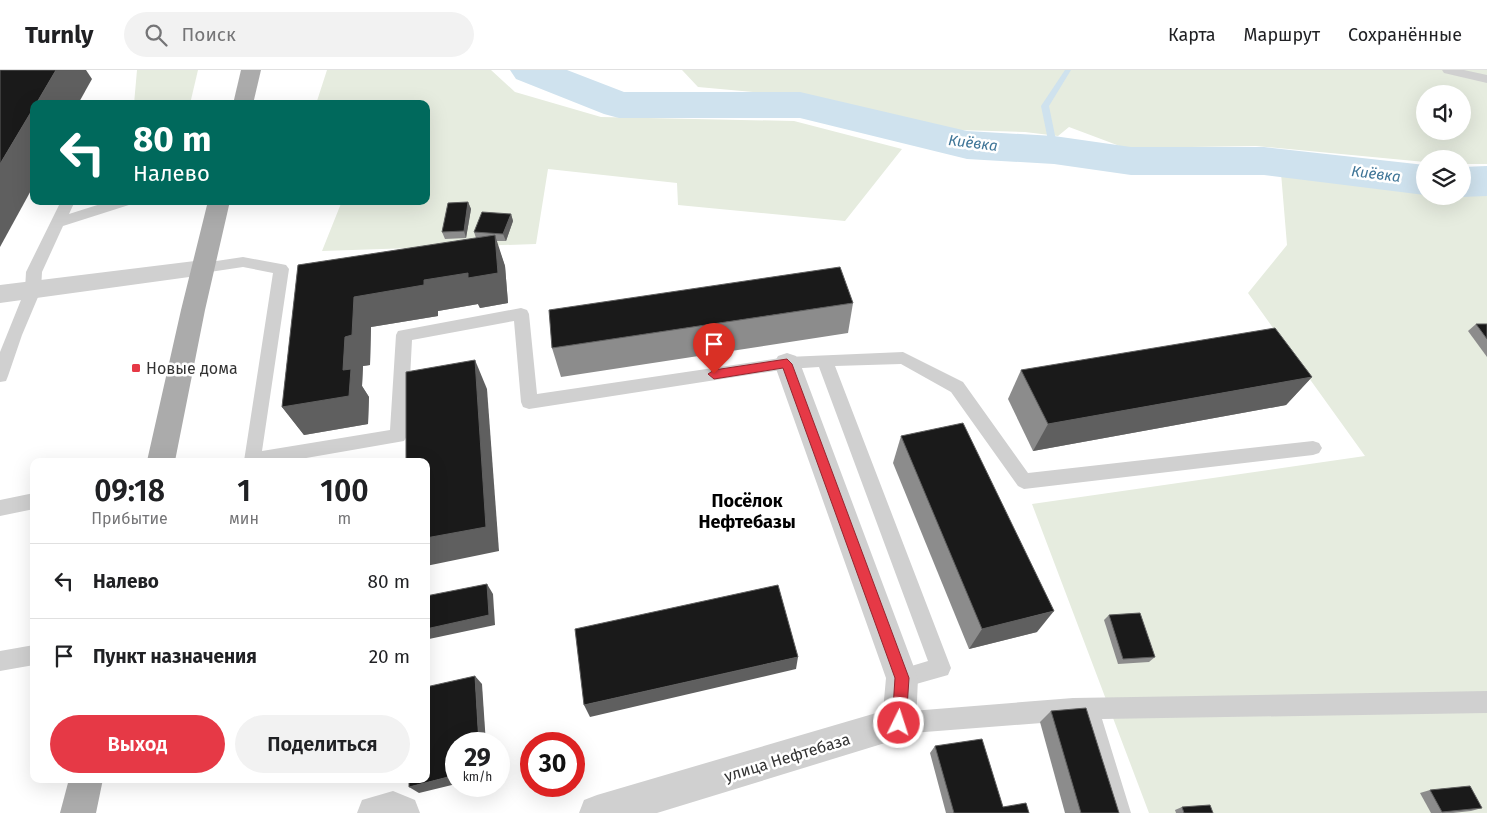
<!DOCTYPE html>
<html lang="ru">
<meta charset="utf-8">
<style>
:root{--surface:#fff;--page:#f2f2f2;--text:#202124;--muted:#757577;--line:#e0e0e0;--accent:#e63946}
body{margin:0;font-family:"Fira Sans",sans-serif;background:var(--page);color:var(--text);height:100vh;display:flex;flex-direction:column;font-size:19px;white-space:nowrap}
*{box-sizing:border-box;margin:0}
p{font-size:16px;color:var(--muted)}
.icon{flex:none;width:28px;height:28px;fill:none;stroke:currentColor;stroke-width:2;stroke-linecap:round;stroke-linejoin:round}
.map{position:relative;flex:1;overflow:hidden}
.side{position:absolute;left:30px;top:388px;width:400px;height:325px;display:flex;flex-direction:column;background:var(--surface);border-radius:10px;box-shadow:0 5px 20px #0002}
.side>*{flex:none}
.top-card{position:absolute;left:30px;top:30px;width:400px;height:105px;border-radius:10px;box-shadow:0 5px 20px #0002;background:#00695c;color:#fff;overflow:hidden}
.tools{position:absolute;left:1416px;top:15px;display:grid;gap:10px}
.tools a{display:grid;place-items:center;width:55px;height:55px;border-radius:50%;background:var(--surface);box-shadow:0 5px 20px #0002;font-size:25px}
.speed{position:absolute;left:445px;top:662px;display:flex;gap:10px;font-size:25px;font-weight:700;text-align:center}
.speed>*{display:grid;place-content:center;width:65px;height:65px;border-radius:50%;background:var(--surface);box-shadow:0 5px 20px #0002;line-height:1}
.speed small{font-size:12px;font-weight:400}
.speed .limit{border:8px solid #d22;background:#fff;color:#111}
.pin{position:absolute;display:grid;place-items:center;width:42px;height:42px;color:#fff;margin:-51px -21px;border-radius:50% 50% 50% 0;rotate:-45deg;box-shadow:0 0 5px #0007}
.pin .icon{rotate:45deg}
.me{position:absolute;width:55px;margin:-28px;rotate:4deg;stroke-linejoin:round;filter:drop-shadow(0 0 4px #0008)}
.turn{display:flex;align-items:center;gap:18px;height:105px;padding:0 20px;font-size:22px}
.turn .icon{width:65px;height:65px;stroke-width:2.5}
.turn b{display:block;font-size:35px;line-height:42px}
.eta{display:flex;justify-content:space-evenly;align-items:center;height:85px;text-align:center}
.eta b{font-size:30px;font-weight:600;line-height:35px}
.primary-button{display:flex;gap:10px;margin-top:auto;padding:10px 20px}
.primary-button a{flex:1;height:58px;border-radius:30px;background:var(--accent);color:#fff;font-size:20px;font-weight:600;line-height:58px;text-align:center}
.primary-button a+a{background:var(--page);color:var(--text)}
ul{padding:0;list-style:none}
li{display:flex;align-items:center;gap:15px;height:75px;padding:0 20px;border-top:1px solid var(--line)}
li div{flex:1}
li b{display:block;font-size:19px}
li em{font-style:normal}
header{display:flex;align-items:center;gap:30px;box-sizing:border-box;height:70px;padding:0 25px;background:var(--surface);border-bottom:1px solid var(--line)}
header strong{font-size:24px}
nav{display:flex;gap:28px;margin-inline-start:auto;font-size:18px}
.search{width:350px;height:45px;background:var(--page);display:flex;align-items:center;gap:12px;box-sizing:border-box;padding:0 18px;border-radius:28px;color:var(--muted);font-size:19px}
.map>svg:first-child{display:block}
</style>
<header>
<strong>Turnly</strong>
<div class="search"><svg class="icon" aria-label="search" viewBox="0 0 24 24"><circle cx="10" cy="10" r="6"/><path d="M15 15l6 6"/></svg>Поиск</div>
<nav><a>Карта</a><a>Маршрут</a><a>Сохранённые</a></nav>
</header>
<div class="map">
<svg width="1487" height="743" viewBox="0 0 1487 743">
<rect width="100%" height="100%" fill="#fff"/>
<!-- green -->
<g fill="#e6ecdf" fill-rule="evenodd">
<path d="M137 0H198L190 34H134Z"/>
<path d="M327 0H491L515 22 601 47 794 51 902 79 845 151 678 135 677 113 548 99 536 174 322 181 342 131H426V34H316Z"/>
<path d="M682 0H1487V94H1463L1462 89H1425V92L1256 76 1125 78 1069 57 1058 66 1025 62 958 60 818 28 698 17ZM1425 24H1462V61H1425Z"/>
<path d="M1281 103 1425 113V126H1462L1463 115 1487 116V743H1149L1032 434 1365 386 1248 223 1287 175Z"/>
</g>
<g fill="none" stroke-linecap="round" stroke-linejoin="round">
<!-- stream -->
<path fill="#cfe2ee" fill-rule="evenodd" d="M1065 0H1071L1049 36 1058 80 1054 82 1050 80 1041 36Z"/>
<!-- river -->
<g fill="#cfe2ee" fill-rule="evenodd">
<path d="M510 0H567L624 22H800L967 61 1054 66 1131 77H1264L1425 95V125L1264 105H1131L1054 94 967 89 800 48H619L604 44 516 9Z"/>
<path d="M1487 96V126L1462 127 1459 126H1462V97Z"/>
</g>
<!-- service -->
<g fill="#d0d0d0" fill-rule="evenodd">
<path d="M1442 0H1464L1487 5V13L1444 3Z"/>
<path d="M61 131H75L69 144 110 131H134L132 134 63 156 42 202 41 220 22 265 8 306 6 311 0 312V282L25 220 26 202Z"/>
<path d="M243 187 281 194 286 195 289 199 262 381 390 360 396 265 398 261 521 238 527 240 529 244 537 324 787 287 903 282 963 312 1028 403 1313 371 1319 373 1322 378 1319 383 1313 385 1024 419 1018 416 951 322 901 294 835 296 951 598 948 605 902 618 895 615 892 608 895 601 928 591 819 297 787 299 529 339 523 337 521 332 514 251 412 270 407 366 404 371 289 391H244L273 203 243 197 203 203 198 202 195 198 198 194 203 193Z"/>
<path d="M34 423V439L0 446V430Z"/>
<path d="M34 575V595L0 601V581Z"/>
<path d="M1487 621V643L1102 649 1131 743H1109L1080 650 899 664 891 661 888 653 891 645 899 642 1073 628Z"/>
</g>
<!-- minor -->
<g fill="#d0d0d0" fill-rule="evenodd">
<path d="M203 190 211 192 215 198 211 204 0 233V215Z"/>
<path d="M787 283 796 286 800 293 918 608 916 653 911 665 657 743H579L584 730 597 725 883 641 886 608 774 293 778 286Z"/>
<path d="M393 721 415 730 420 743H357L362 730Z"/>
</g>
<!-- primary -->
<g fill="#ababab" fill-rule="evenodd">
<path d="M241 0H261L253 34H233Z"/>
<path d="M208 131H230L205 240 175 391H147L181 240Z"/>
<path d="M69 709H103L96 743H60Z"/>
</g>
</g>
<!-- wall -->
<g fill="#8c8c8c">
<path d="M468 132 471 139 466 168 445 169 442 162Z"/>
<path d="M511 144 513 151 506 171H496L505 196 508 233 480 238 478 234 438 241V246L371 257 370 295 363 296 362 316 369 327 368 354 304 365 282 337 298 195 476 168 474 162Z"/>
<path d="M853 233 848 263 561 307 552 278Z"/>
<path d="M1476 254H1487V287L1468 261Z"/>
<path d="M1021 300 1312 307 1286 335 1033 381 1008 329Z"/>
<path d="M901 366 1037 562 969 579 893 393Z"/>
<path d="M1109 545 1155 587 1149 592 1118 594 1104 550Z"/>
<path d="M1051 641 1119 743H1065L1040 652Z"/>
<path d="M935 676 1003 737 1029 743H946L930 683Z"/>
<path d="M1430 720 1482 738 1471 741 1453 743H1431L1420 723Z"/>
<path d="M1182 737 1213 743H1176L1175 740Z"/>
</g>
<!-- shaded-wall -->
<g fill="#5f5f5f">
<path d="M56 0H86L92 9 78 34H36Z"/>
<path d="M34 37V115L0 177V94Z"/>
<path d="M468 132 471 139 466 168 464 161Z"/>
<path d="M511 144 513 151 506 171 503 164Z"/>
<path d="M495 165 505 196 508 233 480 238 478 234 438 241V246L371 257 370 295 363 296 362 316 369 327 368 354 304 365 282 337 343 300 345 267 354 227 424 210Z"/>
<path d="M475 290 487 319 499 481 426 496V468Z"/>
<path d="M1312 307 1286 335 1033 381 1048 354Z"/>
<path d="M487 514 493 524 495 555 429 569 426 567V559Z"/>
<path d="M1054 541 1037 562 969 579 982 559Z"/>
<path d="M798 587 796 599 590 647 584 635Z"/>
<path d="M475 606 482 614 486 674H479Z"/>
<path d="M456 705V714L419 723 409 717Z"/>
</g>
<!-- building -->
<g fill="#1a1a1a" stroke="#5f5f5f">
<path d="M0 0H56L36 34H34V37L0 94Z"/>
<path d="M468 132 464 161 442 162 448 133Z"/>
<path d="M482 142 511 144 503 164 474 162Z"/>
<path d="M495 165 498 203 468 208V203L424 210V215L354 227 352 265 345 267 343 300 351 299 349 326 282 337 298 195Z"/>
<path d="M840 197 853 233 552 278 549 240Z"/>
<path d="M1476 254H1487V269Z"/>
<path d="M1275 258 1312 307 1048 354 1021 300Z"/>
<path d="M475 290 486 457 426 468V391H406V302Z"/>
<path d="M963 353 1054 541 982 559 901 366Z"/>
<path d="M487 514 489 545 426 559V526Z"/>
<path d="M778 515 798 587 584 635 575 559Z"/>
<path d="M1140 543 1155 587 1123 589 1109 545Z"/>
<path d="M475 606 479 674H456V705L409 717V709H426V617Z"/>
<path d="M1086 638 1119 743H1081L1051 641Z"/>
<path d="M982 669 1003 737 1026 733 1029 743H954L935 676Z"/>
<path d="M1470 716 1482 738 1442 742 1430 720Z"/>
<path d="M1210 735 1213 743H1184L1182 737Z"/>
</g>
<!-- route -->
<path fill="#e63946" stroke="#96252e" d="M787 289 792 294 909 608 906 653 904 658 899 660 894 658 892 653 895 608 783 298 714 309 708 304 714 300Z"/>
<!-- markers -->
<rect fill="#e63946" stroke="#fff" stroke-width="2" x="131" y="293" width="10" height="10" rx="2.5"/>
<g text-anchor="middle" stroke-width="5" stroke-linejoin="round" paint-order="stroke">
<!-- far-water labels -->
<g font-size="15" font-style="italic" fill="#3f7597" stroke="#fff">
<text transform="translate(973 73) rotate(7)" y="5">Киёвка</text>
<text transform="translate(1376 104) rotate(7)" y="5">Киёвка</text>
</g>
<!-- poi labels -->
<g font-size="16" fill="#333" stroke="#fff" text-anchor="start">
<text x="146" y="304">Новые дома</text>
</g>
<!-- street labels -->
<g font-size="16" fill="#333" stroke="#fff">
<text transform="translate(787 687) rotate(-17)" y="6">улица Нефтебаза</text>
</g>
<!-- neighbourhood labels -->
<g font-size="18" font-weight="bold" fill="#000" stroke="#fff">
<text x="747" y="437">Посёлок<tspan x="747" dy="21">Нефтебазы</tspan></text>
</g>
</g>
</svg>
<div class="tools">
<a><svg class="icon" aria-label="sound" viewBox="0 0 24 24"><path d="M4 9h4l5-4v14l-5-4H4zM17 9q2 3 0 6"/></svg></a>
<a><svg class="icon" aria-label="layers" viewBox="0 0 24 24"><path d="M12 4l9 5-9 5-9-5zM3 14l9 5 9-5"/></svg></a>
</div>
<div class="speed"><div>29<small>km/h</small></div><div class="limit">30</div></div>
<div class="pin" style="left:714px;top:304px;background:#d93025"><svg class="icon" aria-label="arrive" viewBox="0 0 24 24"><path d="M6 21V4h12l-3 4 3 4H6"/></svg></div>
<svg class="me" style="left:899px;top:653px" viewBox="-20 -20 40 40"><circle r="17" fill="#e63946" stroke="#fff" stroke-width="3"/><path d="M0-11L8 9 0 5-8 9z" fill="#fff"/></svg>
<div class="top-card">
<div class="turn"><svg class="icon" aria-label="left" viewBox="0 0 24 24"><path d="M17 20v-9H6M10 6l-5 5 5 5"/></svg><div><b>80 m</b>Налево</div></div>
</div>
<section class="side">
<div class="eta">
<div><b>09:18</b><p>Прибытие</p></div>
<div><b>1</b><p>мин</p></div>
<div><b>100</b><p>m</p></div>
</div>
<ul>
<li><svg class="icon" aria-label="left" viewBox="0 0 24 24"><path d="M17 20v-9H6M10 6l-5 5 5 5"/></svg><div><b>Налево</b></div><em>80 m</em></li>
<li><svg class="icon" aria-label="arrive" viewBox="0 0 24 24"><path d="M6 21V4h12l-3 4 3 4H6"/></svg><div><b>Пункт назначения</b></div><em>20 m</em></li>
</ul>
<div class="primary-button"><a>Выход</a><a>Поделиться</a></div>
</section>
</div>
